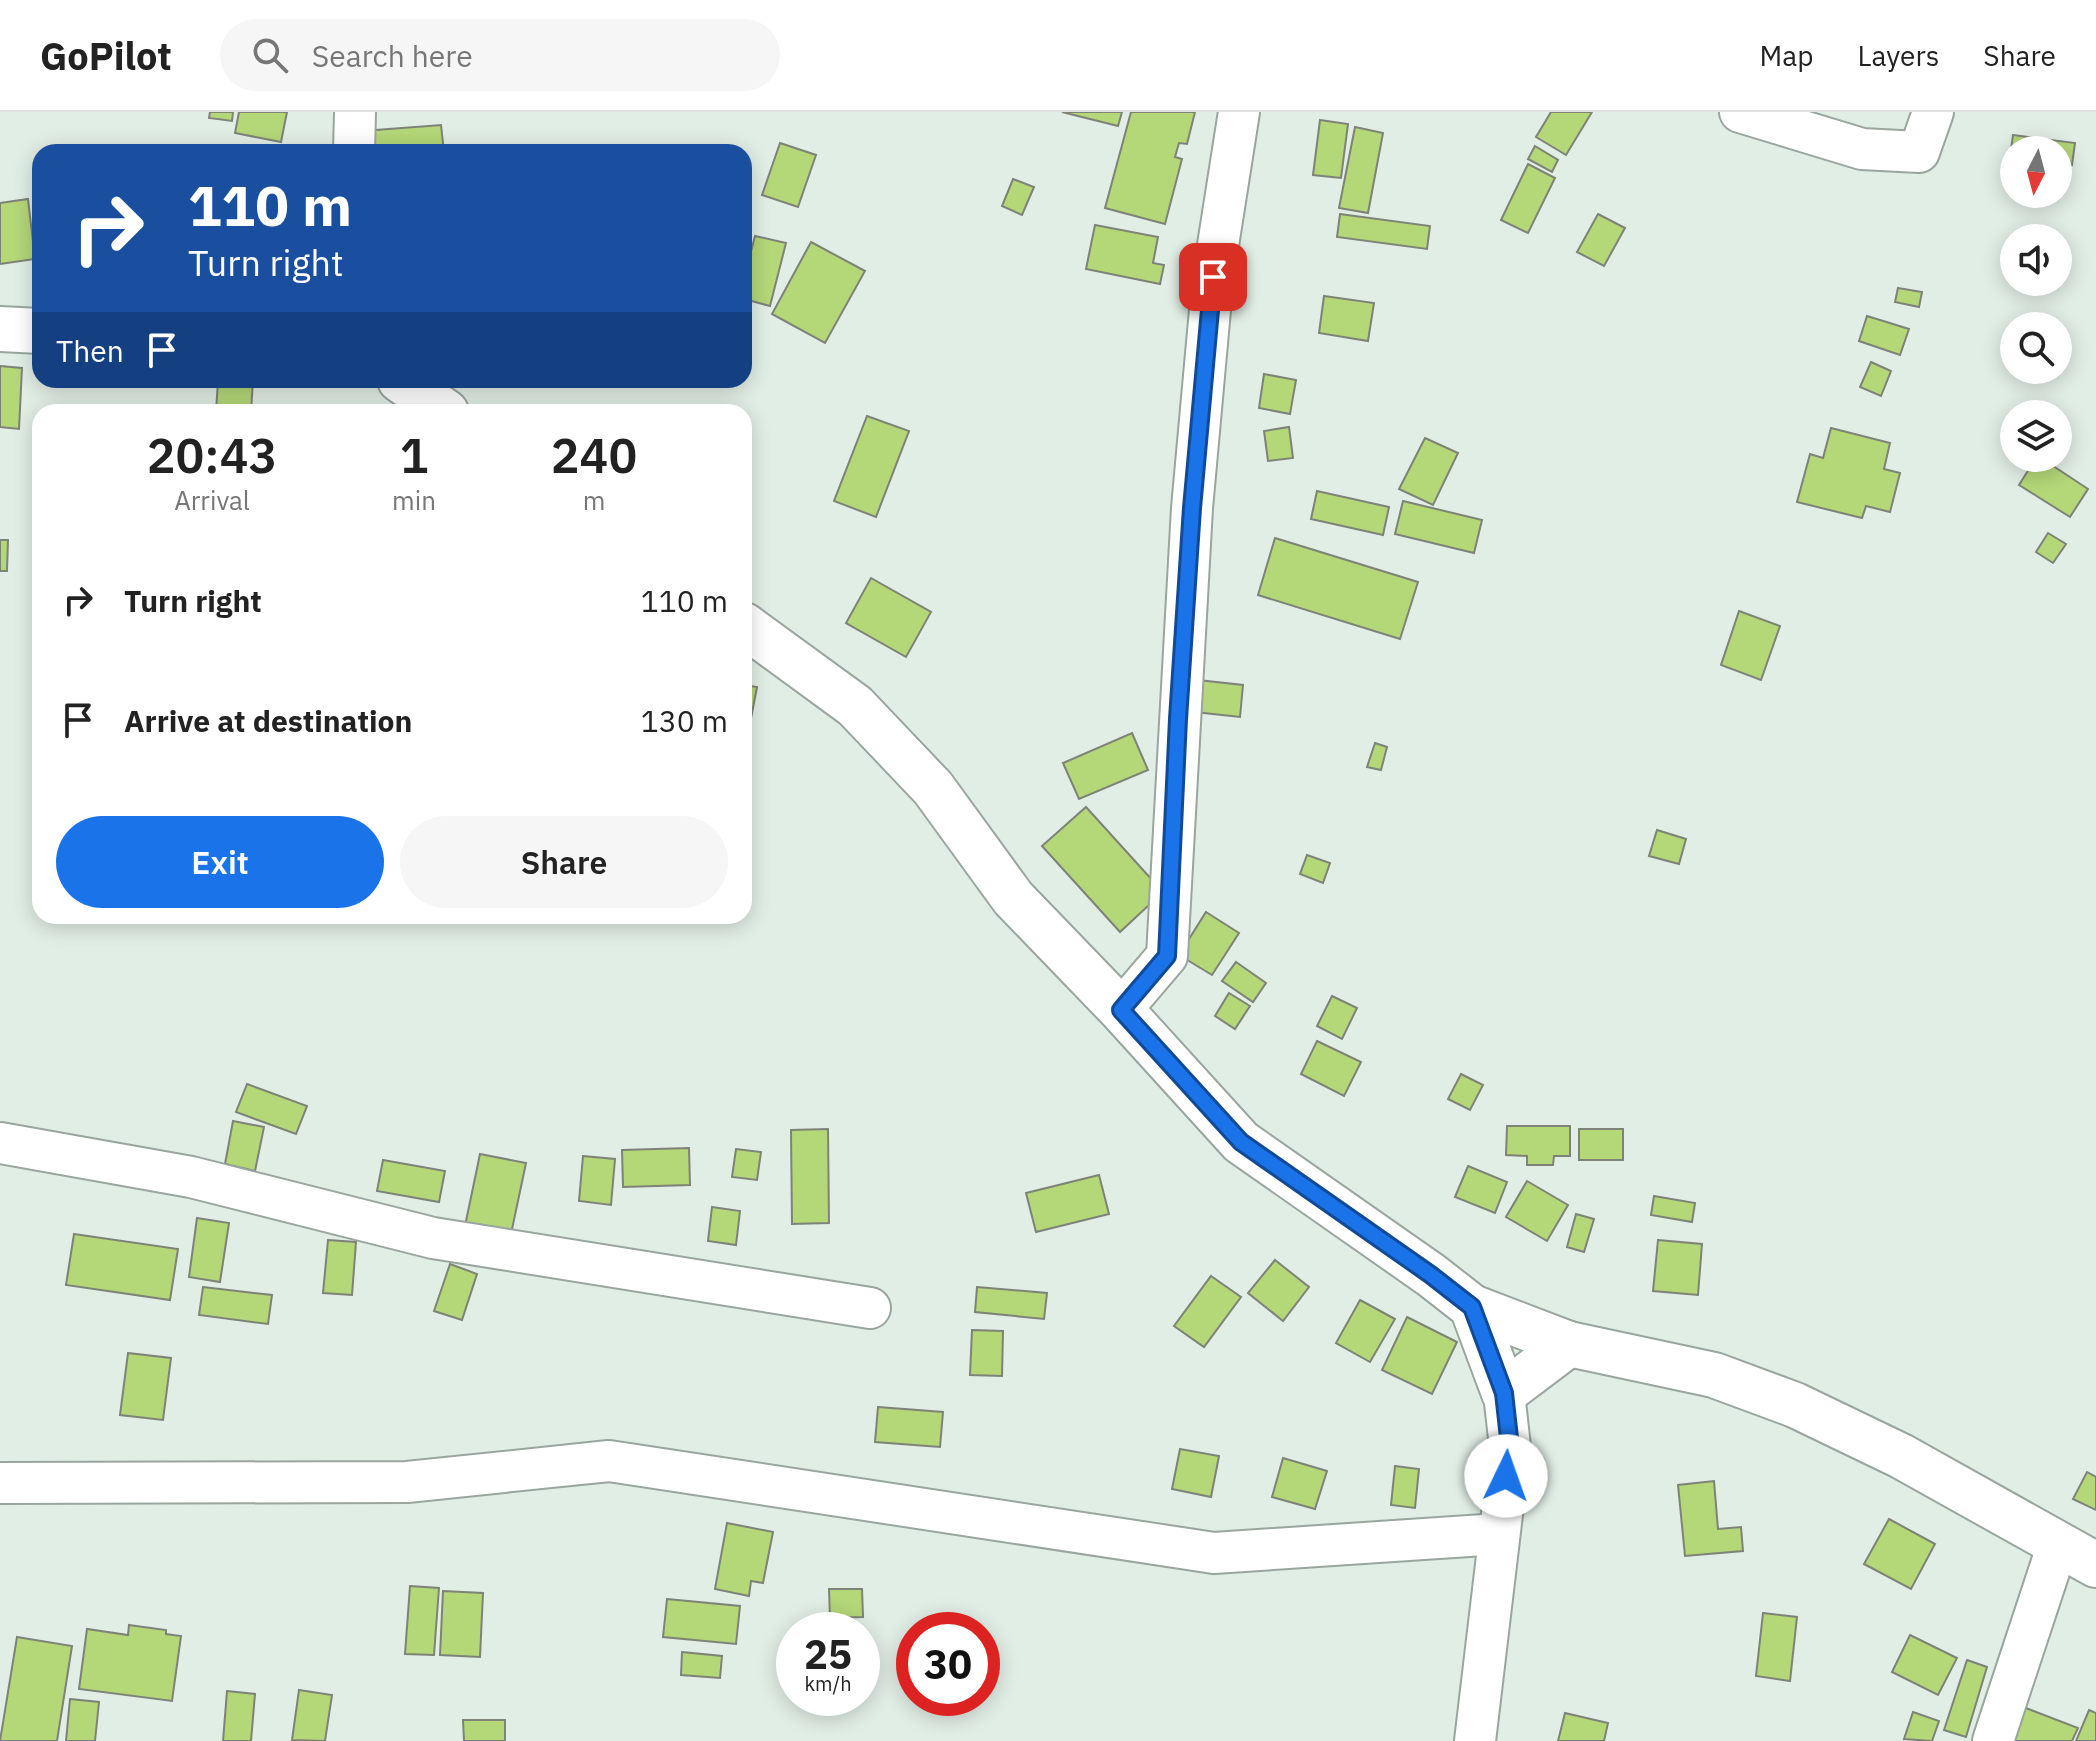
<!DOCTYPE html>
<style>
:root{--surface:#fff;--page:#f6f6f6;--text:#222;--muted:#767676;--line:#e0e0e0;--accent:#1a73e8}
body{margin:0;font-family:"IBM Plex Sans",sans-serif;background:var(--page);color:var(--text);height:100vh;display:flex;flex-direction:column;font-size:30px;white-space:nowrap}
*{box-sizing:border-box;margin:0}
p{font-size:26px;color:var(--muted)}
.icon{flex:none;width:44px;height:44px;fill:none;stroke:currentColor;stroke-width:2;stroke-linecap:round;stroke-linejoin:round}
.map{position:relative;flex:1;overflow:hidden}
.side{position:absolute;left:32px;top:292px;width:720px;height:520px;display:flex;flex-direction:column;background:var(--surface);border-radius:24px;box-shadow:0 4px 20px #0003}
.side>*{flex:none}
.guide{position:absolute;left:32px;top:32px;width:720px;height:244px;border-radius:24px;box-shadow:0 4px 20px #0003;background:#1a4fa0;color:#fff;overflow:hidden}
.needle{width:52px;rotate:186deg}
.tools{position:absolute;left:2000px;top:24px;display:grid;gap:16px}
.tools a{display:grid;place-items:center;width:72px;height:72px;border-radius:50%;background:var(--surface);box-shadow:0 4px 20px #0003;font-size:40px}
.speed{position:absolute;left:776px;top:1500px;display:flex;gap:16px;font-size:40px;font-weight:700;text-align:center}
.speed>*{display:grid;place-content:center;width:104px;height:104px;border-radius:50%;background:var(--surface);box-shadow:0 4px 20px #0003;line-height:1}
.speed small{font-size:20px;font-weight:400}
.speed .limit{border:12px solid #d22;background:#fff;color:#111}
.pin{position:absolute;display:grid;place-items:center;width:68px;height:68px;color:#fff;margin:-34px;border-radius:16px;box-shadow:0 4px 12px #0006}
.me{position:absolute;width:88px;margin:-44px;rotate:3deg;stroke-linejoin:round;filter:drop-shadow(0 0 6px #0008)}
.turn{display:flex;align-items:center;gap:28px;height:168px;padding:0 24px;font-size:36px}
.turn .icon{width:104px;height:104px;stroke-width:2.5}
.turn b{display:block;font-size:56px;line-height:68px}
.then{display:flex;align-items:center;height:76px;padding:0 24px;background:#0003;gap:16px;font-size:30px}
.eta{display:flex;justify-content:space-evenly;align-items:center;height:136px;text-align:center}
.eta b{font-size:48px;font-weight:600;line-height:56px}
.button{display:flex;gap:16px;margin-top:auto;padding:16px 24px}
.button a{flex:1;height:92px;border-radius:48px;background:var(--accent);color:#fff;font-size:32px;font-weight:600;line-height:92px;text-align:center}
.button a+a{background:var(--page);color:var(--text)}
ul{padding:0;list-style:none}
li{display:flex;align-items:center;gap:24px;height:120px;padding:0 24px}
li div{flex:1}
li b{display:block;font-size:30px}
li em{font-style:normal}
header{display:flex;align-items:center;gap:48px;box-sizing:border-box;height:112px;padding:0 40px;background:var(--surface);border-bottom:2px solid var(--line)}
header strong{font-size:38px}
nav{display:flex;gap:44px;margin-inline-start:auto;font-size:28px}
.search{width:560px;height:72px;background:var(--page);display:flex;align-items:center;gap:20px;box-sizing:border-box;padding:0 28px;border-radius:44px;color:var(--muted);font-size:30px}
.map>svg:first-child{display:block}
</style>
<header>
<strong>GoPilot</strong>
<div class="search"><svg class="icon" aria-label="search" viewBox="0 0 24 24"><circle cx="10" cy="10" r="6"/><path d="M15 15l6 6"/></svg>Search here</div>
<nav><a>Map</a><a>Layers</a><a>Share</a></nav>
</header>
<div class="map">
<svg width="2096" height="1629" viewBox="0 0 2096 1629">
<rect width="100%" height="100%" fill="#e1eee5"/>
<!-- building -->
<g fill="#b4d778" stroke="#7e8377" stroke-width="2">
<path d="M210 0H233L232 9 209 6Z"/>
<path d="M239 0H287L281 30 235 21Z"/>
<path d="M1062 0H1122L1118 14Z"/>
<path d="M1131 0H1195L1187 32 1179 31 1175 45 1182 47 1165 112 1105 96Z"/>
<path d="M1551 0H1592L1566 43 1536 25Z"/>
<path d="M1320 8 1348 12 1341 66 1313 63Z"/>
<path d="M441 13 444 40H365L363 19Z"/>
<path d="M1355 15 1383 21 1368 101 1339 96Z"/>
<path d="M2013 23 2075 31 2072 53 2058 51V38H2014V45L2010 44Z"/>
<path d="M780 31 816 43 798 95 762 83Z"/>
<rect x="163" y="34" width="36" height="6"/>
<path d="M1535 34 1558 48 1552 60 1528 47Z"/>
<path d="M1528 52 1555 66 1528 121 1501 108Z"/>
<path d="M1013 67 1034 75 1022 103 1002 94Z"/>
<path d="M28 87 35 147 0 152V91Z"/>
<path d="M1340 102 1430 114 1427 137 1337 125Z"/>
<path d="M1598 102 1625 116 1604 154 1577 140Z"/>
<path d="M1095 113 1158 125 1153 151 1164 153 1160 172 1086 157Z"/>
<path d="M755 124 786 131 770 194 744 187V167Z"/>
<path d="M811 130 865 159 825 231 772 202Z"/>
<path d="M1898 176 1922 180 1919 195 1895 190Z"/>
<path d="M1324 184 1374 191 1368 229 1319 221Z"/>
<path d="M1867 204 1909 217 1900 243 1859 229Z"/>
<path d="M1871 250 1891 259 1881 284 1860 275Z"/>
<path d="M0 254 22 256 19 317 0 315Z"/>
<path d="M1264 262 1296 268 1290 302 1259 296Z"/>
<path d="M218 268H253L251 300H216Z"/>
<path d="M867 304 909 319 876 405 834 389Z"/>
<path d="M1289 315 1293 346 1268 349 1264 319Z"/>
<path d="M1831 316 1890 331 1884 357 1900 361 1890 400 1866 394 1862 406 1797 390 1810 342 1823 346Z"/>
<path d="M1425 326 1458 341 1433 393 1399 377Z"/>
<path d="M2036 346H2041L2088 377 2070 405 2019 373Z"/>
<path d="M1317 379 1389 395 1383 423 1311 407Z"/>
<path d="M1403 389 1482 408 1474 441 1395 422Z"/>
<path d="M2048 421 2066 432 2053 451 2036 440Z"/>
<path d="M1275 426 1418 470 1400 527 1258 483Z"/>
<path d="M0 428H8L7 459H0Z"/>
<path d="M871 466 931 500 906 545 846 511Z"/>
<path d="M1739 499 1780 514 1761 568 1721 553Z"/>
<path d="M1198 568 1243 573 1240 605 1195 600Z"/>
<path d="M744 573 757 575 748 622 744 621Z"/>
<path d="M1132 621 1148 658 1079 687 1063 651Z"/>
<path d="M1375 631 1387 635 1381 658 1367 655Z"/>
<path d="M1086 695 1163 780 1120 820 1042 734Z"/>
<path d="M1657 718 1686 727 1679 752 1649 744Z"/>
<path d="M1307 743 1330 751 1323 771 1300 762Z"/>
<path d="M1206 800 1239 821 1212 863 1179 843Z"/>
<path d="M1236 850 1266 871 1253 890 1222 869Z"/>
<path d="M1229 881 1250 894 1235 917 1215 904Z"/>
<path d="M1332 884 1357 896 1342 927 1317 914Z"/>
<path d="M1317 929 1361 950 1344 984 1301 962Z"/>
<path d="M1461 962 1483 973 1470 998 1448 987Z"/>
<path d="M247 972 307 994 296 1022 236 1000Z"/>
<path d="M233 1009 264 1015 255 1059 225 1052Z"/>
<path d="M1507 1014H1570V1044H1554L1553 1053H1527V1044L1506 1043Z"/>
<path d="M828 1017 829 1111 792 1112 791 1018Z"/>
<rect x="1579" y="1017" width="44" height="31"/>
<path d="M689 1036 690 1073 623 1075 622 1038Z"/>
<path d="M736 1037 761 1040 757 1068 732 1065Z"/>
<path d="M480 1042 526 1051 511 1122 465 1114Z"/>
<path d="M583 1044 615 1047 611 1093 579 1089Z"/>
<path d="M383 1048 445 1059 439 1090 377 1079Z"/>
<path d="M1468 1054 1507 1070 1495 1101 1455 1085Z"/>
<path d="M1099 1063 1109 1102 1036 1120 1026 1081Z"/>
<path d="M1527 1069 1568 1093 1547 1129 1506 1105Z"/>
<path d="M1654 1084 1695 1091 1692 1110 1651 1103Z"/>
<path d="M712 1095 740 1099 736 1133 708 1129Z"/>
<path d="M1576 1102 1594 1107 1584 1140 1567 1135Z"/>
<path d="M197 1106 229 1111 220 1170 189 1165Z"/>
<path d="M74 1122 178 1137 170 1188 66 1173Z"/>
<path d="M328 1128 356 1130 352 1183 323 1181Z"/>
<path d="M1658 1128 1702 1132 1698 1183 1653 1179Z"/>
<path d="M1275 1148 1309 1175 1283 1209 1248 1181Z"/>
<path d="M450 1152 477 1162 462 1208 434 1199Z"/>
<path d="M1211 1164 1241 1185 1204 1235 1174 1214Z"/>
<path d="M203 1175 272 1183 268 1212 199 1203Z"/>
<path d="M977 1175 1047 1181 1044 1207 975 1200Z"/>
<path d="M1360 1188 1395 1207 1370 1250 1336 1231Z"/>
<path d="M1407 1205 1457 1230 1432 1282 1382 1258Z"/>
<path d="M972 1218 1003 1219 1002 1264 970 1263Z"/>
<path d="M128 1241 171 1246 163 1308 120 1303Z"/>
<path d="M878 1295 943 1300 940 1335 875 1330Z"/>
<path d="M1180 1337 1219 1344 1211 1385 1172 1377Z"/>
<path d="M1283 1346 1327 1359 1315 1397 1272 1385Z"/>
<path d="M1395 1354 1419 1357 1415 1396 1391 1393Z"/>
<path d="M2087 1360 2096 1365V1398L2073 1387Z"/>
<path d="M1714 1369 1718 1417 1741 1415 1743 1439 1685 1444 1678 1373Z"/>
<path d="M1889 1407 1935 1432 1911 1477 1864 1452Z"/>
<path d="M727 1411 773 1420 763 1471 751 1469 749 1484 715 1477Z"/>
<path d="M410 1474 439 1476 434 1543 405 1542Z"/>
<path d="M829 1477H862L863 1505 830 1506Z"/>
<path d="M443 1479 483 1481 480 1545 440 1543Z"/>
<path d="M667 1487 740 1494 736 1532 663 1525Z"/>
<path d="M1763 1501 1797 1505 1790 1569 1756 1564Z"/>
<path d="M814 1511 856 1515V1518H814Z"/>
<path d="M129 1513 166 1518V1522L181 1524 172 1589 79 1577 87 1517 128 1523Z"/>
<path d="M1910 1523 1957 1546 1938 1583 1892 1560Z"/>
<path d="M17 1525 72 1534 57 1629H0Z"/>
<path d="M682 1540 722 1544 720 1566 681 1563Z"/>
<path d="M1967 1548 1987 1555 1966 1625 1944 1618Z"/>
<path d="M299 1578 332 1583 325 1629 292 1628Z"/>
<path d="M227 1579 255 1582 251 1629H223Z"/>
<path d="M70 1587 99 1590 95 1629H66Z"/>
<path d="M2018 1593 2078 1616 2072 1629H2016L2005 1625Z"/>
<path d="M2089 1598 2096 1601V1629H2076Z"/>
<path d="M1913 1600 1939 1609 1932 1629 1904 1627Z"/>
<path d="M1565 1601 1608 1611 1604 1629H1558Z"/>
<path d="M463 1608H505V1629H464Z"/>
</g>
<g fill="none" stroke-linecap="round" stroke-linejoin="round">
<defs>
<g id="street">
<path d="M1740 0 1862 37 1919 40 1933 0"/>
<path d="M354 40 355 0"/>
<path d="M1121 898 1167 844 1192 396 1213 165 1239 0"/>
<path d="M0 1031 191 1065 433 1126 870 1196"/>
<path d="M0 1371 407 1370 609 1349 1214 1441 1499 1422"/>
<path d="M1475 1629 1510 1335 1504 1281"/>
<path d="M1993 1629 2058 1432"/>
</g>
<g id="secondary">
<path d="M0 217 40 219"/>
<path d="M400 268 446 300"/>
<path d="M744 513 855 594 933 676 1013 786 1121 898 1241 1030 1431 1163 1472 1195 1504 1281 1569 1232 1714 1263 1795 1293 1901 1344 2096 1453"/>
<path d="M1472 1195 1569 1232"/>
</g>
</defs>
<!-- street casing -->
<use href="#street" stroke="#99a69e" stroke-width="44"/>
<!-- secondary casing -->
<use href="#secondary" stroke="#99a69e" stroke-width="48"/>
<!-- street -->
<use href="#street" stroke="#fff" stroke-width="40"/>
<!-- secondary -->
<use href="#secondary" stroke="#fff" stroke-width="44"/>
</g>
<g fill="none" stroke-linecap="round" stroke-linejoin="round">
<defs>
<path id="route" d="M1213 165 1192 396 1178 607 1167 844 1121 898 1241 1030 1431 1163 1472 1195 1504 1281 1510 1335 1506 1364"/>
</defs>
<!-- route casing -->
<use href="#route" stroke="#114b97" stroke-width="20"/>
<!-- route -->
<use href="#route" stroke="#1a73e8" stroke-width="14"/>
</g>
</svg>
<div class="tools">
<a><svg class="needle" viewBox="-14 -14 28 28"><path d="M0-13l5 13h-10z" fill="#e53935"/><path d="M0 13l5-13h-10z" fill="#767676"/></svg></a>
<a><svg class="icon" aria-label="sound" viewBox="0 0 24 24"><path d="M4 9h4l5-4v14l-5-4H4zM17 9q2 3 0 6"/></svg></a>
<a><svg class="icon" aria-label="search" viewBox="0 0 24 24"><circle cx="10" cy="10" r="6"/><path d="M15 15l6 6"/></svg></a>
<a><svg class="icon" aria-label="layers" viewBox="0 0 24 24"><path d="M12 4l9 5-9 5-9-5zM3 14l9 5 9-5"/></svg></a>
</div>
<div class="speed"><div>25<small>km/h</small></div><div class="limit">30</div></div>
<div class="pin" style="left:1213px;top:165px;background:#d93025"><svg class="icon" aria-label="arrive" viewBox="0 0 24 24"><path d="M6 21V4h12l-3 4 3 4H6"/></svg></div>
<svg class="me" style="left:1506px;top:1364px" viewBox="-20 -20 40 40"><circle r="19" fill="#fff"/><path d="M0-13L10 11 0 6-10 11z" fill="#1a73e8"/></svg>
<div class="guide">
<div class="turn"><svg class="icon" aria-label="right" viewBox="0 0 24 24"><path d="M7 20v-9h11M14 6l5 5-5 5"/></svg><div><b>110 m</b>Turn right</div></div>
<div class="then">Then<svg class="icon" aria-label="arrive" viewBox="0 0 24 24"><path d="M6 21V4h12l-3 4 3 4H6"/></svg></div>
</div>
<section class="side">
<div class="eta">
<div><b>20:43</b><p>Arrival</p></div>
<div><b>1</b><p>min</p></div>
<div><b>240</b><p>m</p></div>
</div>
<ul>
<li><svg class="icon" aria-label="right" viewBox="0 0 24 24"><path d="M7 20v-9h11M14 6l5 5-5 5"/></svg><div><b>Turn right</b></div><em>110 m</em></li>
<li><svg class="icon" aria-label="arrive" viewBox="0 0 24 24"><path d="M6 21V4h12l-3 4 3 4H6"/></svg><div><b>Arrive at destination</b></div><em>130 m</em></li>
</ul>
<div class="button"><a>Exit</a><a>Share</a></div>
</section>
</div>
